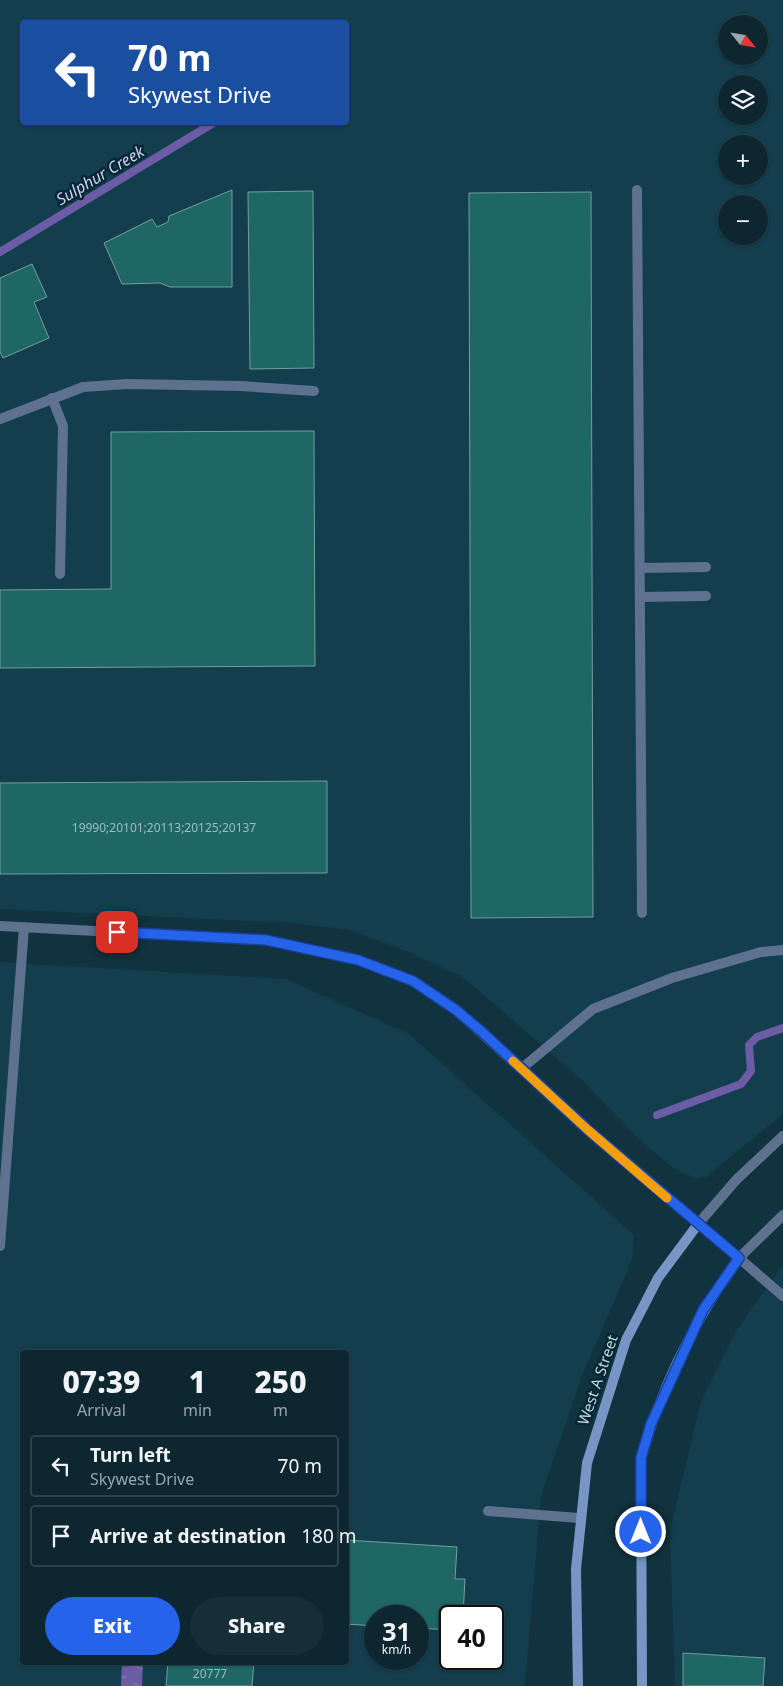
<!DOCTYPE html>
<meta charset="utf-8">
<style>
:root{--surface:#0d262f;--page:#162e37;--text:#f1f3f6;--muted:#9aa5aa;--line:#2d434b;--accent:#2563eb}
body{margin:0;font-family:"Noto Sans",sans-serif;background:var(--page);color:var(--text);height:100vh;display:flex;flex-direction:column;font-size:19px;white-space:nowrap}
*{box-sizing:border-box;margin:0}
p{font-size:16px;color:var(--muted)}
.icon{flex:none;width:28px;height:28px;fill:none;stroke:currentColor;stroke-width:2;stroke-linecap:round;stroke-linejoin:round}
.map{position:relative;flex:1;overflow:hidden}
.panel{position:absolute;left:20px;top:1350px;width:329px;height:315px;display:flex;flex-direction:column;background:var(--surface);border-radius:5px;box-shadow:0 1px 4px #0004,0 0 0 1px var(--line)}
.panel>*{flex:none}
.top-card{position:absolute;left:20px;top:20px;width:329px;height:105px;border-radius:5px;box-shadow:0 1px 4px #0004,0 0 0 1px var(--line);background:#1a4fa0;color:#fff;overflow:hidden}
.needle{width:32px;rotate:120deg}
.fabs{position:absolute;left:718px;top:15px;display:grid;gap:10px}
.fabs a{display:grid;place-items:center;width:50px;height:50px;border-radius:50%;background:var(--surface);box-shadow:0 1px 4px #0004,0 0 0 1px var(--line);font-size:25px}
.speed{position:absolute;left:364px;top:1605px;display:flex;gap:10px;font-size:25px;font-weight:700;text-align:center}
.speed>*{display:grid;place-content:center;width:65px;height:65px;border-radius:50%;background:var(--surface);box-shadow:0 1px 4px #0004,0 0 0 1px var(--line);line-height:1}
.speed small{font-size:12px;font-weight:400}
.speed .limit{border:2px solid #111;border-radius:8px;background:#fff;color:#111}
.pin{position:absolute;display:grid;place-items:center;width:42px;height:42px;color:#fff;margin:-21px;border-radius:10px;box-shadow:0 2px 8px #0006}
.me{position:absolute;width:55px;margin:-28px;rotate:0deg;stroke-linejoin:round;filter:drop-shadow(0 0 4px #0008)}
.turn{display:flex;align-items:center;gap:18px;height:105px;padding:0 25px;font-size:22px}
.turn .icon{width:65px;height:65px;stroke-width:2.5}
.turn b{display:block;font-size:35px;line-height:42px}
.eta{display:flex;justify-content:space-evenly;align-items:center;height:85px;text-align:center}
.eta b{font-size:30px;font-weight:800;line-height:35px}
.action{display:flex;gap:10px;margin-top:auto;padding:10px 25px}
.action a{flex:1;height:58px;border-radius:30px;background:var(--accent);color:#fff;font-size:20px;font-weight:800;line-height:58px;text-align:center}
.action a+a{background:var(--page);color:var(--text)}
ul{padding:0;list-style:none}
li{display:flex;align-items:center;gap:15px;height:62px;margin:0 10px 8px;padding:0 15px;border:2px solid var(--line);border-radius:5px}
li div{flex:1}
li b{display:block;font-size:19px}
li em{font-style:normal}
.map>svg:first-child{display:block}
</style>
<div class="map">
<svg width="783" height="1686" viewBox="0 0 783 1686">
<defs>
<pattern id="water-ripples" width="26" height="14" patternUnits="userSpaceOnUse" patternTransform="scale(1.25)"><rect width="26" height="14" fill="#6c5ba5"/><path d="M2 4q2-2 4 0t4 0M15 11q2-2 4 0t4 0" fill="none" stroke="#8679b5"/></pattern>
</defs>
<rect width="100%" height="100%" fill="#11323f"/>
<!-- built -->
<g fill="#123e4e" fill-rule="evenodd">
<path d="M0 0H783V1114L706 1177 697 1179 673 1168 641 1141 582 1080 464 978 409 952 349 930 294 923 0 909ZM22 22H346V122H22ZM726 24H759V56H726ZM726 84H759V116H726ZM726 144H759V176H726ZM726 204H759V236H726Z"/>
<path d="M0 962 286 979 409 1034 634 1235 632 1260 582 1376 541 1496 525 1686H0ZM22 1352H346V1662H22ZM375 1616H418V1659H375ZM450 1616H492V1659H450Z"/>
<path d="M783 1265V1686H675L670 1530 701 1401 737 1329Z"/>
</g>
<!-- water -->
<path fill="url(#water-ripples)" d="M122 1663H143L142 1686H121Z"/>
<g fill="none" stroke-linecap="round" stroke-linejoin="round">
<!-- stream -->
<g stroke="#6c5ba5" stroke-width="8">
<path d="M0 252 215 122"/>
<path d="M657 1115 741 1084 751 1071 749 1045 757 1037 783 1028"/>
</g>
</g>
<!-- building -->
<g fill="#1f6765" stroke="#749e9c">
<path d="M232 190V287H170L160 283 122 284 104 243 152 219 157 227 168 222 169 216Z"/>
<path d="M313 191 314 368 250 369 248 192Z"/>
<path d="M591 192 593 917 471 918 469 193Z"/>
<path d="M32 264 47 297 34 302 49 338 3 358 0 352V278Z"/>
<path d="M314 431 315 666 0 668V590L111 589V432Z"/>
<path d="M327 781V873L0 874V783Z"/>
<path d="M346 1540 457 1547 455 1579H465L463 1616H450V1630L418 1628V1616H375V1626L346 1624Z"/>
<path d="M683 1653 765 1658 763 1686H683Z"/>
<path d="M168 1662H254L252 1686H166Z"/>
</g>
<g fill="none" stroke-linecap="round" stroke-linejoin="round">
<!-- lane -->
<g stroke="#5e718e" stroke-width="10">
<path d="M637 190 642 913"/>
<path d="M52 398 63 426 60 574"/>
<path d="M0 419 83 387 127 384 240 386 314 391"/>
<path d="M640 568 706 567"/>
<path d="M640 597 706 596"/>
<path d="M521 1069 593 1009 672 978 761 952 783 950"/>
<path d="M0 1246 24 927"/>
<path d="M739 1258 783 1296"/>
<path d="M488 1511 579 1518"/>
</g>
<!-- street -->
<g stroke="#5e718e" stroke-width="10">
<path d="M0 926 266 940 358 960 413 981 456 1010 588 1130 739 1258 783 1215"/>
<path d="M698 1224 737 1179 783 1136"/>
</g>
<!-- secondary -->
<g stroke="#7896c5" stroke-width="10">
<path d="M578 1686 576 1569 587 1463 626 1340 658 1278 698 1224"/>
<path d="M642 1686 641 1458C662 1386 695 1319 739 1258"/>
</g>
</g>
<g fill="none" stroke-linecap="round" stroke-linejoin="round">
<defs>
<path id="route" d="M117 932 266 940 358 960 413 981 456 1010 481 1031 588 1130 739 1258 703 1310 651 1424 641 1458V1532"/>
</defs>
<!-- route casing -->
<use href="#route" stroke="#184099" stroke-width="12"/>
<!-- route -->
<use href="#route" stroke="#2563eb" stroke-width="9"/>
<!-- slow -->
<path stroke="#f59e0b" stroke-width="9" d="M513 1061 588 1130 667 1198"/>
</g>
<g text-anchor="middle" stroke-width="5" stroke-linejoin="round" paint-order="stroke">
<!-- number labels -->
<g font-size="12" fill="#9cbcc1">
<text x="164" y="832">19990;20101;20113;20125;20137</text>
<text x="210" y="1678">20777</text>
</g>
<!-- street labels -->
<g font-size="15" fill="#c6d8e0" stroke="#052835">
<text transform="translate(598 1380) rotate(-71)" y="5">West A Street</text>
</g>
<!-- water labels -->
<g font-size="16" font-style="italic" fill="#d4cdf7" stroke="#052835">
<text transform="translate(100 175) rotate(-31)" y="6">Sulphur Creek</text>
</g>
</g>
</svg>
<div class="fabs">
<a><svg class="needle" viewBox="-14 -14 28 28"><path d="M0-13l5 13h-10z" fill="#e53935"/><path d="M0 13l5-13h-10z" fill="#9aa5aa"/></svg></a>
<a><svg class="icon" aria-label="layers" viewBox="0 0 24 24"><path d="M12 4l9 5-9 5-9-5zM3 14l9 5 9-5"/></svg></a>
<a>+</a>
<a>−</a>
</div>
<div class="speed"><div>31<small>km/h</small></div><div class="limit">40</div></div>
<div class="pin" style="left:117px;top:932px;background:#d93025"><svg class="icon" aria-label="arrive" viewBox="0 0 24 24"><path d="M6 21V4h12l-3 4 3 4H6"/></svg></div>
<svg class="me" style="left:641px;top:1532px" viewBox="-20 -20 40 40"><circle r="17" fill="#2563eb" stroke="#fff" stroke-width="3"/><path d="M0-11L8 9 0 5-8 9z" fill="#fff"/></svg>
<div class="top-card">
<div class="turn"><svg class="icon" aria-label="left" viewBox="0 0 24 24"><path d="M17 20v-9H6M10 6l-5 5 5 5"/></svg><div><b>70 m</b>Skywest Drive</div></div>
</div>
<section class="panel">
<div class="eta">
<div><b>07:39</b><p>Arrival</p></div>
<div><b>1</b><p>min</p></div>
<div><b>250</b><p>m</p></div>
</div>
<ul>
<li><svg class="icon" aria-label="left" viewBox="0 0 24 24"><path d="M17 20v-9H6M10 6l-5 5 5 5"/></svg><div><b>Turn left</b><p>Skywest Drive</p></div><em>70 m</em></li>
<li><svg class="icon" aria-label="arrive" viewBox="0 0 24 24"><path d="M6 21V4h12l-3 4 3 4H6"/></svg><div><b>Arrive at destination</b></div><em>180 m</em></li>
</ul>
<div class="action"><a>Exit</a><a>Share</a></div>
</section>
</div>
